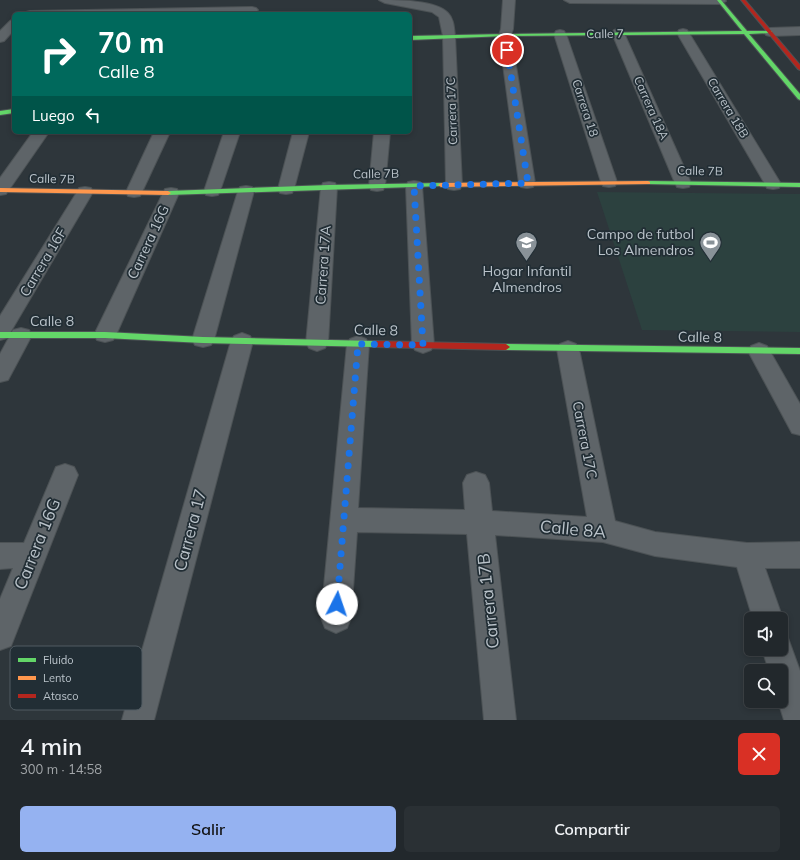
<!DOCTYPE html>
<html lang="es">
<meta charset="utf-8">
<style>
:root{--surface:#22282c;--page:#2a3034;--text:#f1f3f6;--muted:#a2a6a9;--line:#3f4448;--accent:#95b2f1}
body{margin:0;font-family:Mulish,sans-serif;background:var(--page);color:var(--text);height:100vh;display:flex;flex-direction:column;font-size:15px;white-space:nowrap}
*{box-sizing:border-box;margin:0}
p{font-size:13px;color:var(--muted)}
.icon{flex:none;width:22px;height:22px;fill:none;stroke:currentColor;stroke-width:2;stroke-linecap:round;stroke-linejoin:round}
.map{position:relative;height:720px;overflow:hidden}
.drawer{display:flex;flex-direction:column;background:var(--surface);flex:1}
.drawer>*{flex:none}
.top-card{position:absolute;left:12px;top:12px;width:400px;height:122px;border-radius:6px;box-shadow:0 2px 6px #0003,0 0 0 1px var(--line);background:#00695c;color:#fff;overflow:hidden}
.fabs{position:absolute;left:744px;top:612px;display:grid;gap:8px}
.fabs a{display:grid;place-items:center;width:44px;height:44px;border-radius:6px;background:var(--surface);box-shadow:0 2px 6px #0003,0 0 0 1px var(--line);font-size:20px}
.pin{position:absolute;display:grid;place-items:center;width:34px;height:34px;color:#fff;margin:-17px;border:2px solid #fff;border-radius:50%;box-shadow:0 1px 4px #0007}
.me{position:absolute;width:44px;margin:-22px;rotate:4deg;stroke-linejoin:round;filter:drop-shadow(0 0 3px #0008)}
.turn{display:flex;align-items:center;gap:14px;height:84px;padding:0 20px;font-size:18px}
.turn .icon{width:52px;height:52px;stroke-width:2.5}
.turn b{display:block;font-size:28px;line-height:34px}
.then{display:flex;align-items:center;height:38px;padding:0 20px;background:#0003;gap:8px;font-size:15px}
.round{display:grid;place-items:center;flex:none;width:42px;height:42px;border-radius:6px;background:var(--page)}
.headline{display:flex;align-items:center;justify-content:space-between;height:68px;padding:0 20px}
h1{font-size:24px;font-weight:600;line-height:30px}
.cta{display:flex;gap:8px;margin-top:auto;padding:8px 20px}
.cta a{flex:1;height:46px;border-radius:6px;background:var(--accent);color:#111;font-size:16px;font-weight:600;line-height:46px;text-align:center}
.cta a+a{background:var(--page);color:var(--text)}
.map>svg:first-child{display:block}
</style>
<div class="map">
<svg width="800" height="720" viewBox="0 0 800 720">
<rect width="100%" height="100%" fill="#2e363b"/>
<!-- green -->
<path fill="#2c413f" d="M597 192 800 194V332L642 330Z"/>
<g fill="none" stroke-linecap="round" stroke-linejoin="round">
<defs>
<g id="street">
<path d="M379 0C396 0 437 0 448 13 454 19 454 28 455 36L462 185 460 189 454 190 448 189 446 185 443 36 439 17 432 12 385 3Z"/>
<path d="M503 0H515L513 29 511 35 535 183 533 187 527 188 521 187 519 183 499 35 501 29Z"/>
<path d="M564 0H725L726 1 720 4 570 3Z"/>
<path d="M252 7 256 8 258 10 256 12 220 14H24L26 12 30 11Z"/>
<path d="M14 19V30L4 41 0 42V31L10 21Z"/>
<path d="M800 27V35L770 36 766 35 764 32 766 29 770 28Z"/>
<path d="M618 29 622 30 624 33 691 183 689 187 683 188 677 187 675 183 612 33 614 30Z"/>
<path d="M683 29 687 30 689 33 781 184 779 188 773 189 767 188 765 184 677 33 679 30Z"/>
<path d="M560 30 564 31 566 34 617 182 615 186 609 187 603 186 601 182 554 34 556 31Z"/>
<path d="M33 132H49L6 194 0 195V178Z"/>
<path d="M154 132H170L142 192 140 196 134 197 128 196 126 192Z"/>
<path d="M224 132H240L220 191 218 195 212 196 206 195 204 191Z"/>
<path d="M293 132H309L294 189 292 193 286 194 280 193 278 189Z"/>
<path d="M374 132H390L385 186 383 190 377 191 371 190 369 186Z"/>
<path d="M414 181 420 182 422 186 434 345 431 350 423 353 415 350 412 345 406 186 408 182Z"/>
<path d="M329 182 335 183 337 187 328 343 325 348 317 351 309 348 306 343 321 187 323 183Z"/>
<path d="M246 186 252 187 254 191 214 340 211 345 203 347 195 345 192 340 238 191 240 187Z"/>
<path d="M85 187 91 188 93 192 7 338 0 340V316L77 192 79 188Z"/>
<path d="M171 188 177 189 179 193 116 335 113 340 105 342 97 340 94 335 163 193 165 189Z"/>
<path d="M21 328 29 330 32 335 8 380 0 382V354L13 330Z"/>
<path d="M242 333 250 336 253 341 154 720H122L231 341 234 336Z"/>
<path d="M358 336 366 339 369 344 358 508 465 510 463 483 467 475 476 472 485 475 489 483 492 511 587 517 557 349 560 344 568 341 576 344 579 349 615 521 655 532 747 543 800 542V568H765L783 619 781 624V619H753L737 567 655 556 603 542 495 535 516 720H484L467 534 357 532 351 618 347 628 336 633 325 628 321 618 347 344 350 339Z"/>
<path d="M759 343 767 346 800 404V435L792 433 748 351 751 346Z"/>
<path d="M65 464 74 467 78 475 11 646 0 650V599L13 568 0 569V543H24L56 467Z"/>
<path d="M781 635 788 638 800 671V720H784L778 701H781V671H769L762 649H781Z"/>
</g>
<g id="fast">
<path d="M717 0H721L747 31H772V32L770 33 749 34 800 94V100L798 99 744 34 505 36 410 40V36L505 34 742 31Z"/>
<path d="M14 109V113L0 115V111Z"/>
<path d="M648 181 800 183V187L646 184V182Z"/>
<path d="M441 183 443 184V186L168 195 165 193 168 191 329 185Z"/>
<path d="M0 332H105L203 337 375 341 379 344 375 347 203 343 105 338H0Z"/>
<path d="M506 344 800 348V354L506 350 502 347Z"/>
</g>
<g id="slow">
<path d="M648 181 650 182V184L441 187 438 185 441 183Z"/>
<path d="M0 188 168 191 171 193 168 195 0 192Z"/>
</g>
<g id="jam">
<path d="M741 0H745L800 65V70L798 69Z"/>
<path d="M375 341 506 344 510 347 506 350 375 347 371 344Z"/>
</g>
</defs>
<!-- street casing -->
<use href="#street" stroke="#4c5255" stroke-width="2"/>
<!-- fast casing -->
<use href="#fast" stroke="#4c5255" stroke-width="2"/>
<!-- slow casing -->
<use href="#slow" stroke="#4c5255" stroke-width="2"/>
<!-- jam casing -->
<use href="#jam" stroke="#4c5255" stroke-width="2"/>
<!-- street -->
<use href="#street" fill="#5e6468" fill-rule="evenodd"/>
<!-- fast -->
<use href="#fast" fill="#63d668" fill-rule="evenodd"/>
<!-- slow -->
<use href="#slow" fill="#ff974d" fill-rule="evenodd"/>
<!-- jam -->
<use href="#jam" fill="#b3261e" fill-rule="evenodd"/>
</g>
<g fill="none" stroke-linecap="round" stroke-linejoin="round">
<!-- route -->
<path stroke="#1a73e8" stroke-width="7" stroke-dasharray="0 12.6" d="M337 604 358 344 423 345 414 186 528 183 507 50"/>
</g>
<!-- icons -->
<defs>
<symbol id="stadium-pin" viewBox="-11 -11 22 30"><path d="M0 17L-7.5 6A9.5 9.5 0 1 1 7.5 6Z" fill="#899298" stroke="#222e35"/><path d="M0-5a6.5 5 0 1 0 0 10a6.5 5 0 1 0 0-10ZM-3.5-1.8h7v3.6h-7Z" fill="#fff"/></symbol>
<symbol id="school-pin" viewBox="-11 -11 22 30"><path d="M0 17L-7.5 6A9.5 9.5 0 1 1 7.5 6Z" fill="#899298" stroke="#222e35"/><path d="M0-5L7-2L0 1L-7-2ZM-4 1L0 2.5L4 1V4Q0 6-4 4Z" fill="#fff"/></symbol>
</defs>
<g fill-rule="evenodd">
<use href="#stadium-pin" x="698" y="230" width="25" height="34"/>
<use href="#school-pin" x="514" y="230" width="25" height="34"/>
</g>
<g text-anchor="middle" stroke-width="3.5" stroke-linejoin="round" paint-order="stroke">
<!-- far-street labels -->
<g font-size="12" fill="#bac3ca" stroke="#222e35">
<text transform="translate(605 34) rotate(-1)" y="4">Calle 7</text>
<text transform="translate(585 108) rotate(72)" y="4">Carrera 18</text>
<text transform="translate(651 108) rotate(66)" y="4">Carrera 18A</text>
<text transform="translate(728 108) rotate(59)" y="4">Carrera 18B</text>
<text transform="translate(452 111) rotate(-92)" y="4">Carrera 17C</text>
<text transform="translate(700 171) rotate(1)" y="4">Calle 7B</text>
<text transform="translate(376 174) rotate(-1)" y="4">Calle 7B</text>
<text transform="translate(52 179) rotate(1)" y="4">Calle 7B</text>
</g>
<!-- poi labels -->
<g font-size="14" fill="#bac3ca" stroke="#222e35" text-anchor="end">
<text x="694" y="239">Campo de futbol<tspan x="694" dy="16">Los Almendros</tspan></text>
<text x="527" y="276" text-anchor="middle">Hogar Infantil<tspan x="527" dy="16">Almendros</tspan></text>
</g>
<!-- street labels -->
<g font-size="14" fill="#bac3ca" stroke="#222e35">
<text transform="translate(148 242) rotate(-65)" y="5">Carrera 16G</text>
<text transform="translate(43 262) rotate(-59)" y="5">Carrera 16F</text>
<text transform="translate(323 265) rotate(-86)" y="5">Carrera 17A</text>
<text x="52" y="326">Calle 8</text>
<text transform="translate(376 330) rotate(1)" y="5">Calle 8</text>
<text transform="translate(700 337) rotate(1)" y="5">Calle 8</text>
<text transform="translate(585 440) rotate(79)" y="5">Carrera 17C</text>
</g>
<!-- near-street labels -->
<g font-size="17" fill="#bac3ca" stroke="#222e35">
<text transform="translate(573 529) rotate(5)" y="6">Calle 8A</text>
<text transform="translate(190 530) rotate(-75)" y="6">Carrera 17</text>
<text transform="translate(37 544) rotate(-68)" y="6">Carrera 16G</text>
<text transform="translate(488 601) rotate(-96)" y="6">Carrera 17B</text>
</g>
</g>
<!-- legend -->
<rect x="10" y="646" width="132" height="64" rx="6" fill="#222e35" stroke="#505b62" stroke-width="1"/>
<rect x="18" y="658" width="18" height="4" fill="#63d668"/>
<rect x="18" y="676" width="18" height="4" fill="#ff974d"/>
<rect x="18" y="694" width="18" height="4" fill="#b3261e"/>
<g font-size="11" fill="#bac3ca">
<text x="43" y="664">Fluido</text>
<text x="43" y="682">Lento</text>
<text x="43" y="700">Atasco</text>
</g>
</svg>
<div class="fabs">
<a><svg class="icon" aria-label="sound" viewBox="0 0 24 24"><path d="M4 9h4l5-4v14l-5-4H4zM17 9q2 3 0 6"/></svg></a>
<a><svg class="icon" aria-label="search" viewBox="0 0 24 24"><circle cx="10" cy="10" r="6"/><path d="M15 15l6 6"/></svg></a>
</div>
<div class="pin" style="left:507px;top:50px;background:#d93025"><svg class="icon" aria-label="arrive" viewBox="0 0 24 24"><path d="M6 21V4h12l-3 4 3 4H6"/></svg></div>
<svg class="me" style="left:337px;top:604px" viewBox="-20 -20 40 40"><circle r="19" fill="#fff"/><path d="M0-13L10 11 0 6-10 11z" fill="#1a73e8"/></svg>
<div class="top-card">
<div class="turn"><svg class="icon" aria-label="right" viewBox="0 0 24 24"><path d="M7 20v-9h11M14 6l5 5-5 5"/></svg><div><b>70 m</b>Calle 8</div></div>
<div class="then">Luego<svg class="icon" aria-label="left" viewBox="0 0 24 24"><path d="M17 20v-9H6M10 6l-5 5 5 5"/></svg></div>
</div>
</div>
<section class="drawer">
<div class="headline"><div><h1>4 min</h1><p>300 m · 14:58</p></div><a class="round" style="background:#d93025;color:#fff"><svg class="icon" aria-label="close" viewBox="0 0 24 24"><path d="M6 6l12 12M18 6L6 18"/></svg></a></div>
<div class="cta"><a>Salir</a><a>Compartir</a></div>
</section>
